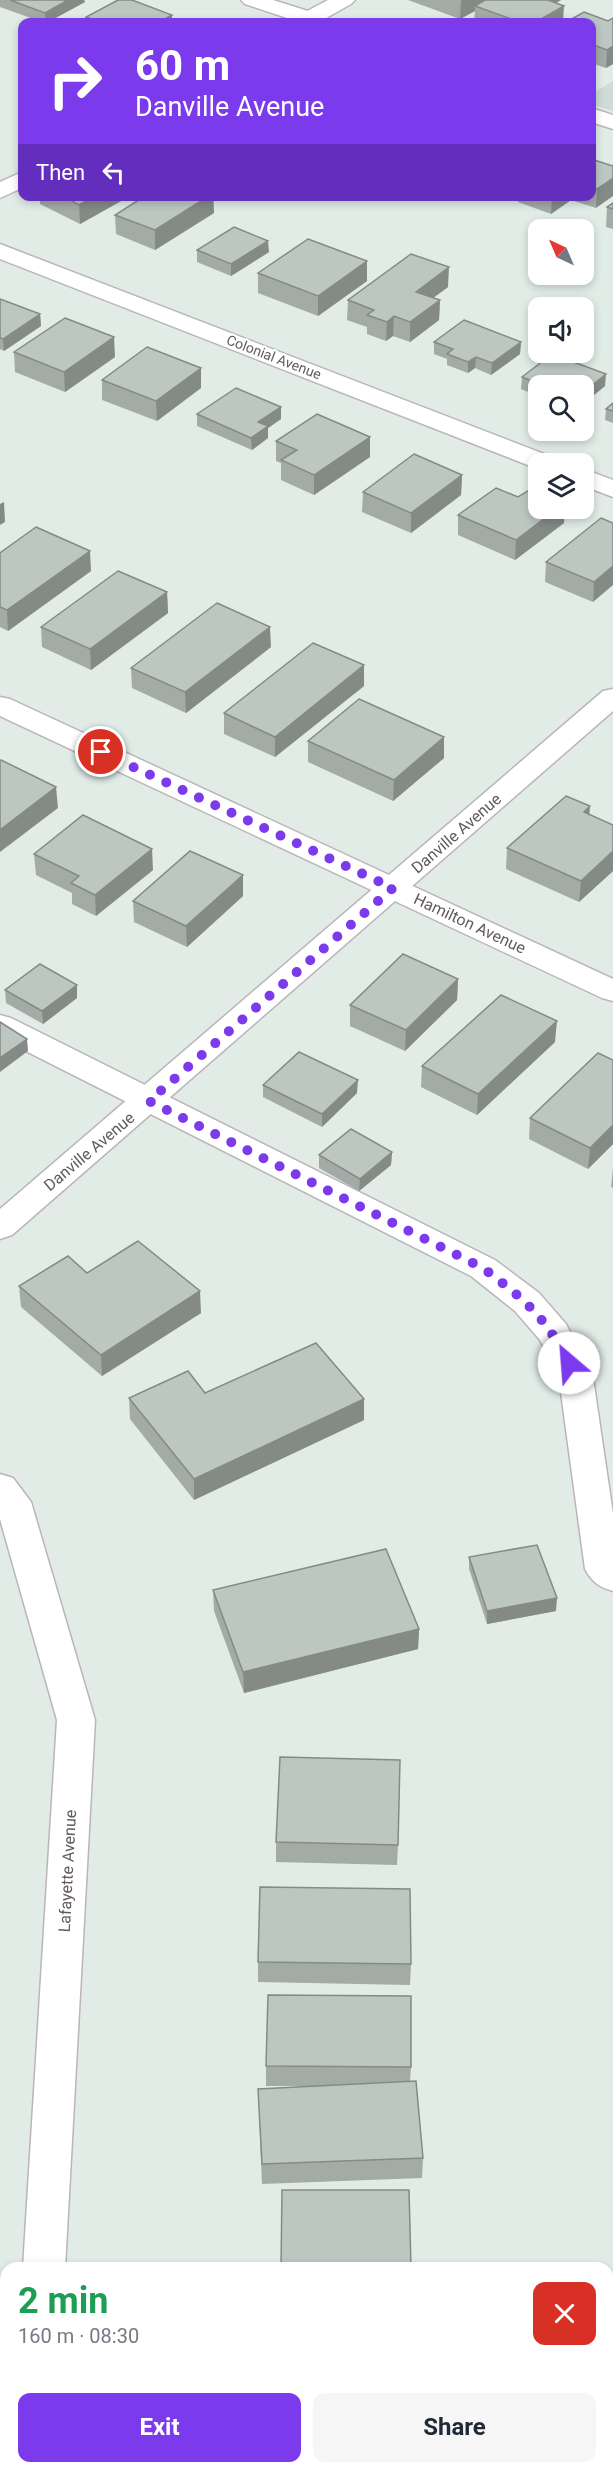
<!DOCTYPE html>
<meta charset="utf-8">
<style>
:root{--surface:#fff;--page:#f6f6f7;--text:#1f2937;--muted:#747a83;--accent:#7c3aed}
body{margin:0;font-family:Roboto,sans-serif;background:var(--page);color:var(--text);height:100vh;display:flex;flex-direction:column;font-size:22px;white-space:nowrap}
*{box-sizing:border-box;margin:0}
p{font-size:20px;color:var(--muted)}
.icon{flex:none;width:33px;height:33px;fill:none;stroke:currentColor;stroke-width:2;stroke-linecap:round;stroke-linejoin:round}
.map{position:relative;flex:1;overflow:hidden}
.panel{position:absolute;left:0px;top:2262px;width:614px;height:212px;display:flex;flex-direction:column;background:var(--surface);border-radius:18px 18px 0 0;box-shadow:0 3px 9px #0003}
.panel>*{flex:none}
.hud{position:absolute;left:18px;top:18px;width:578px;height:183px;border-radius:12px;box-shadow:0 3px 9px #0003;background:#7c3aed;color:#fff;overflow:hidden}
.needle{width:39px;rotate:316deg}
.buttons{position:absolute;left:528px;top:219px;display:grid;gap:12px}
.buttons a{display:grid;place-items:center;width:66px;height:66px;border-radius:12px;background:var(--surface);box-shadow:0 3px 9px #0003;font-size:30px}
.pin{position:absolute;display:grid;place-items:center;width:51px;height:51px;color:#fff;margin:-26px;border:3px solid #fff;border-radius:50%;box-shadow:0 2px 6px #0007}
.me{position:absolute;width:66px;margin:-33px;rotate:333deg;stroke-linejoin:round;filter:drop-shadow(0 0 4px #0008)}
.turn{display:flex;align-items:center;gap:21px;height:126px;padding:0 18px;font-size:27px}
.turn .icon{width:78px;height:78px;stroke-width:2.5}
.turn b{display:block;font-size:42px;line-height:51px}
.then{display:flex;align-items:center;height:57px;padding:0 18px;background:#0003;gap:12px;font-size:22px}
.round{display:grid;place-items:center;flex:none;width:63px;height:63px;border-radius:12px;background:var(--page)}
.overview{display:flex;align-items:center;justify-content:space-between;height:102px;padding:0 18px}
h1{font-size:36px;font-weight:700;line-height:45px;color:#1e9e55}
.action{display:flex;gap:12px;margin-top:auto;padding:12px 18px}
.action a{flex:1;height:69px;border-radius:12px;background:var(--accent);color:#fff;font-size:24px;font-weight:700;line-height:69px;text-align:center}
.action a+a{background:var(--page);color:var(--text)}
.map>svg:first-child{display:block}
</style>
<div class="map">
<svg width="613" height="2473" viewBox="0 0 613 2473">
<rect width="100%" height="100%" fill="#e1ece7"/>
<!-- education -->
<path fill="#cfdcd6" d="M613 81V111L591 104V94Z"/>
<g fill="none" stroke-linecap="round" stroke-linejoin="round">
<defs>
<path id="lane" d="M0 1015 11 1018 495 1260 539 1293 566 1324 593 1378 613 1514V1591C599 1587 592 1582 585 1569L559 1378 540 1340 515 1311 471 1276 0 1038Z"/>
<g id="street">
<path d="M241 0H273L327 17 330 22H299L245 4Z"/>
<path d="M591 108 613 115V129L591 122Z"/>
<path d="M0 244 557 459 560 464H538V469L0 259Z"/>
<path d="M584 469 613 480V497L584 486Z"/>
<path d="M613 689V711L12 1235 0 1239V1209L603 691Z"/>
<path d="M0 1474 13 1478 31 1502 95 1720 65 2268H23L57 1720 0 1519Z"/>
<rect x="10" y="2468" width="44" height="5"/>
</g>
<g id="secondary">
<path d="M328 0H355L351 4 319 22H293L296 17Z"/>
<path d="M22 172V188L0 198V182Z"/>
<path d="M0 697 10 699 613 979V1001L602 998 0 716Z"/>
</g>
</defs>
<!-- lane casing -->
<use href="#lane" stroke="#bcb4b9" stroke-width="3"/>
<!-- street casing -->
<use href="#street" stroke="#bcb4b9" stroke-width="3"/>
<!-- secondary casing -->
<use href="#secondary" stroke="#beb5ba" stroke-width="3"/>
<!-- lane -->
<use href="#lane" fill="#fff" fill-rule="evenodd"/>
<!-- street -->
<use href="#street" fill="#fff" fill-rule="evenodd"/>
<!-- secondary -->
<use href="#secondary" fill="#fff" fill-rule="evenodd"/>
</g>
<!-- wall -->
<g fill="#a3aba6">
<path d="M0 0H84L85 2 48 22H42L0 7Z"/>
<path d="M408 0H561L556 3 563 22H474L475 11 460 19Z"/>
<path d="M172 15V22H86V17Z"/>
<path d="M613 18V64L606 68 591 63V22L608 21Z"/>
<path d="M591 159 613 166 596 208 571 200 551 214 518 202V196H591Z"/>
<path d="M40 196H130L80 224 40 204Z"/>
<path d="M145 196H213L214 213 155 250 116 234 115 215Z"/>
<path d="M613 203V229L606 227 607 207Z"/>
<path d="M197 250 269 252 231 276 197 262Z"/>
<path d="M258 273 367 281 318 316 258 293Z"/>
<path d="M448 287 433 298 440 300 439 320 410 342 393 336 386 341 367 334V327L347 320 348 300Z"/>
<path d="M0 299 40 314 41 326 4 351 0 349Z"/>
<path d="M434 342H521L520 354 491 375 475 368 468 373 447 365V359L434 354Z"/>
<path d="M14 352 115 357 65 392 15 372Z"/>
<path d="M522 377 605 386 584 403V386H538V396L521 389Z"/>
<path d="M102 380 201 388 157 421 102 400Z"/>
<path d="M613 403V423L605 420 606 409Z"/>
<path d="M281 407V419L268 428V438L252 450 197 426V414Z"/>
<path d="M276 441 370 457 314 495 281 480V463L276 461Z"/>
<path d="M462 475 461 495 411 533 362 512 363 492Z"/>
<path d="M458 515 564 523 515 560 458 535Z"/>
<path d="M601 518 593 602 545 582 546 562Z"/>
<path d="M0 553 91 571 8 631 0 627Z"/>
<path d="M167 592 168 613 91 670 42 647 41 627Z"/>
<path d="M271 647 186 713 132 688 131 668Z"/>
<path d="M364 686 275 757 224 734V713Z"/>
<path d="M308 741 444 758 393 801 308 762Z"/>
<path d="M590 806 589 814 613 825V871L579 902 506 869 507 848Z"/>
<path d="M34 854 153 870 96 916 72 904V893L36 875Z"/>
<path d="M243 896 187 947 134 922 133 901Z"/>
<path d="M458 979 457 1000 405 1051 350 1026V1005Z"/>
<path d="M5 990 77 998 43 1024 6 1003Z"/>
<path d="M555 1042 477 1115 421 1087 422 1066Z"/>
<path d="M613 1060V1144L588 1169 529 1139 530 1118Z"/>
<path d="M263 1085 357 1093 322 1127 263 1097Z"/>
<path d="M392 1152 391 1165 359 1191 319 1168V1155Z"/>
<path d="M613 1167V1188L611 1187Z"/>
<path d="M87 1273 201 1313 102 1376 21 1307 19 1286Z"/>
<path d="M205 1393 364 1399V1420L194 1500 130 1419 129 1398Z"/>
<path d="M469 1557 556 1611 487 1624 469 1569Z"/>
<path d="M213 1590 419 1629 418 1649 244 1693 214 1611Z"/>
<path d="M276 1842 398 1845 397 1865 276 1862Z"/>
<path d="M258 1962 411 1964 410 1985 258 1982Z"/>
<path d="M266 2066 411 2067 410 2082 423 2158 422 2178 262 2184 258 2089 312 2086H266Z"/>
</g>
<!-- shaded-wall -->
<g fill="#848b87">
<path d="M68 0H84L85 2 48 22H46L45 13Z"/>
<path d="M462 0H490L475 6V11L460 19 461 1Z"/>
<path d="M537 0H561L536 15Z"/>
<path d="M564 6 563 22H536Z"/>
<path d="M172 15V22H159Z"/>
<path d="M613 46V64L606 68 607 50Z"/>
<path d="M613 178V196L596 208 597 189Z"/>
<path d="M94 196H130L80 224 79 205Z"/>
<path d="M209 196H213L214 213 155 250V230Z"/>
<path d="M552 196H571V200L551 214Z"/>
<path d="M268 241 269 252 231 276V264Z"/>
<path d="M367 261V281L318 316V296Z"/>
<path d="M449 267 448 287 415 311 416 292Z"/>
<path d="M440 300 439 320 410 342V322Z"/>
<path d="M40 314 41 326 4 351 3 339Z"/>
<path d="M394 316 393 336 386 341 387 322Z"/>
<path d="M114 337 115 357 65 392 64 372Z"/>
<path d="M521 342 520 354 491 375 492 363Z"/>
<path d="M476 357 475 368 468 373V362Z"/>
<path d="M201 368V388L157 421 156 401Z"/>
<path d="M606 374 605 386 584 403V392Z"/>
<path d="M281 407V419L268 428V438L252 450 251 438 258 422Z"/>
<path d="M370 437V457L314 495V475Z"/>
<path d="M462 475 461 495 411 533V513Z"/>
<path d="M4 502 5 522 0 525V504Z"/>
<path d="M558 508H565L564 523 515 560 516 540Z"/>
<path d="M90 551 91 571 8 631 7 610Z"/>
<path d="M613 566V585L593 602 594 582Z"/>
<path d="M167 592 168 613 91 670 90 649Z"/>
<path d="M270 627 271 647 186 713 185 692Z"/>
<path d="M364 665V686L275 757V737Z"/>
<path d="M444 737V758L393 801 394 780Z"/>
<path d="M56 787 58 808 0 852V830Z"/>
<path d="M590 806 588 827 584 812Z"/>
<path d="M152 849 153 870 96 916 95 895Z"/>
<path d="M613 851V871L579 902 581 881Z"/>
<path d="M243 875V896L187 947 186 926Z"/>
<path d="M458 979 457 1000 405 1051 406 1030Z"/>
<path d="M77 985V998L43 1024 42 1011Z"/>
<path d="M557 1021 555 1042 477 1115 478 1094Z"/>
<path d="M27 1039 28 1051 0 1072V1058Z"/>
<path d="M358 1080 357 1093 322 1127V1114Z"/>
<path d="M613 1125V1144L588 1169 590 1148Z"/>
<path d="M392 1152 391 1165 359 1191 360 1179Z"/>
<path d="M200 1291 201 1313 102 1376 101 1355Z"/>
<path d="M364 1399V1420L194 1500V1479Z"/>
<path d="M557 1598 556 1611 487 1624V1611Z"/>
<path d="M419 1629 418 1649 244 1693 243 1672Z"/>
</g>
<!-- building -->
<g fill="#bdc7c1" stroke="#848b87" stroke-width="1.5">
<path d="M10 0H68L45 13Z"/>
<path d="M118 0H132L172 15 159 22H100L86 17Z"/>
<path d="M485 0H548L564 6 536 22H520L475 6Z"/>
<path d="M584 12 608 21 613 18V46L607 50 591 44V22H566Z"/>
<path d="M591 159 613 166V178L597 189 591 187Z"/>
<path d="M63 196H94L79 205Z"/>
<path d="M145 196H209L155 230 115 215Z"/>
<path d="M613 203V209L607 207Z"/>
<path d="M234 227 268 241 231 264 197 250Z"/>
<path d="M308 239 367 261 318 296 258 273Z"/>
<path d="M411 254 449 267 416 292 440 300 410 322 394 316 387 322 367 315 374 310 348 300Z"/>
<path d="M0 299 40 314 3 339 0 338Z"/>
<path d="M65 318 114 337 64 372 14 352Z"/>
<path d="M464 320 521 342 492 363 476 357 468 362 447 354 453 349 434 342Z"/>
<path d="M147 347 201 368 156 401 102 380Z"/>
<path d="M552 354 606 374 584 392V386H544L522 377Z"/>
<path d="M236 388 281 407 258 422 268 426 251 438 197 414Z"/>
<path d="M613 403V411L606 409Z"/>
<path d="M317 414 370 437 314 475 281 460 297 450 276 441Z"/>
<path d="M414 454 462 475 411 513 363 492Z"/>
<path d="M496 488 518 497 531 489 538 492V508H558L516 540 458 515Z"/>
<path d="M601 518 613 523V566L594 582 546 562Z"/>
<path d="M36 527 90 551 7 610 0 607V553Z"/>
<path d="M118 571 167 592 90 649 41 627Z"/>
<path d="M217 603 270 627 185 692 131 668Z"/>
<path d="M313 643 364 665 275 737 224 713Z"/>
<path d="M359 699 444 737 394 780 308 741Z"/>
<path d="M1 760 56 787 0 830V761Z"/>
<path d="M566 796 590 806 584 812 613 825V851L581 881 507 848Z"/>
<path d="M83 815 152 849 95 895 71 883 79 876 34 854Z"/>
<path d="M190 851 243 875 186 926 133 901Z"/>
<path d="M403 954 458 979 406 1030 350 1005Z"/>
<path d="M40 964 77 985 42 1011 5 990Z"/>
<path d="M501 995 557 1021 478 1094 422 1066Z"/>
<path d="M0 1022 27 1039 0 1058Z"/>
<path d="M299 1052 358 1080 322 1114 263 1085Z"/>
<path d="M598 1053 613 1060V1125L590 1148 530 1118Z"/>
<path d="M351 1129 392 1152 360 1179 319 1155Z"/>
<path d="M138 1241 200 1291 101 1355 19 1286 68 1256 87 1273Z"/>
<path d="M316 1343 364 1399 194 1479 129 1398 188 1371 205 1393Z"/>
<path d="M537 1545 557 1598 487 1611 469 1557Z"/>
<path d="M386 1549 419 1629 243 1672 213 1590Z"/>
<path d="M280 1757 400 1760 398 1845 276 1842Z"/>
<path d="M260 1887 410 1889 411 1964 258 1962Z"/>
<path d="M268 1995 411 1996V2067L266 2066Z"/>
<path d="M416 2081 423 2158 262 2164 258 2089Z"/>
<path d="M282 2190H409L411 2268H281Z"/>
</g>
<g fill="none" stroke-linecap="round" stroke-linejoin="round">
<!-- route -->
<path stroke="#7c3aed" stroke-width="10" stroke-dasharray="0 18" d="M101 752 393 888 149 1101 483 1268C525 1300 544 1315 569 1363"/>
</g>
<g text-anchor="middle" stroke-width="4.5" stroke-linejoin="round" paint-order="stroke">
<!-- far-street labels -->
<g font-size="14" fill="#625a5f" stroke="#fff">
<text transform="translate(274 357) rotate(21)" y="5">Colonial Avenue</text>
</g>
<!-- street labels -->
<g font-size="16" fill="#625a5f" stroke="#fff">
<text transform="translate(456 833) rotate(-41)" y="6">Danville Avenue</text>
<text transform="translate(470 923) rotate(25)" y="6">Hamilton Avenue</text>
<text transform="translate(89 1151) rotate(-40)" y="6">Danville Avenue</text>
<text transform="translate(67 1871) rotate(-87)" y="6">Lafayette Avenue</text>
</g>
</g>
</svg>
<div class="buttons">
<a><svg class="needle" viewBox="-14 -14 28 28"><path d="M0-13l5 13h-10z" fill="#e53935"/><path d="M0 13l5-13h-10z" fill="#747a83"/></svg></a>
<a><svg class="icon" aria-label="sound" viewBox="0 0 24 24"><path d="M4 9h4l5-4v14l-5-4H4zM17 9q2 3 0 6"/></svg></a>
<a><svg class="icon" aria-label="search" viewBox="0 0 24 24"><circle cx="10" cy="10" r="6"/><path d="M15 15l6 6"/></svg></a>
<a><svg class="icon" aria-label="layers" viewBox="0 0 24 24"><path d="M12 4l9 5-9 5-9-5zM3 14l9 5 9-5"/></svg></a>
</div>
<div class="pin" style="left:101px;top:752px;background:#d93025"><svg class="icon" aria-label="arrive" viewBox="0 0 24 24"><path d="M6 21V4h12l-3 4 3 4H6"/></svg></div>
<svg class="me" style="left:569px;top:1363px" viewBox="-20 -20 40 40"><circle r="19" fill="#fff"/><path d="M0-13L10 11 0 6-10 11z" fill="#7c3aed"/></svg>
<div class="hud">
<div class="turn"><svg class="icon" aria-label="right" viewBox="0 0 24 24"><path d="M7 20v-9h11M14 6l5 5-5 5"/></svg><div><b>60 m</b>Danville Avenue</div></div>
<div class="then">Then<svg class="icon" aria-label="left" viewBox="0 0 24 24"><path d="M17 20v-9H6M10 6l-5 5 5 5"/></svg></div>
</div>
<section class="panel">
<div class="overview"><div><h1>2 min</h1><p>160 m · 08:30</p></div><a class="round" style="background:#d93025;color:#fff"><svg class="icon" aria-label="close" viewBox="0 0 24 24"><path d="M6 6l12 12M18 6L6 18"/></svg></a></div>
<div class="action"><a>Exit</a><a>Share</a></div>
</section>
</div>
